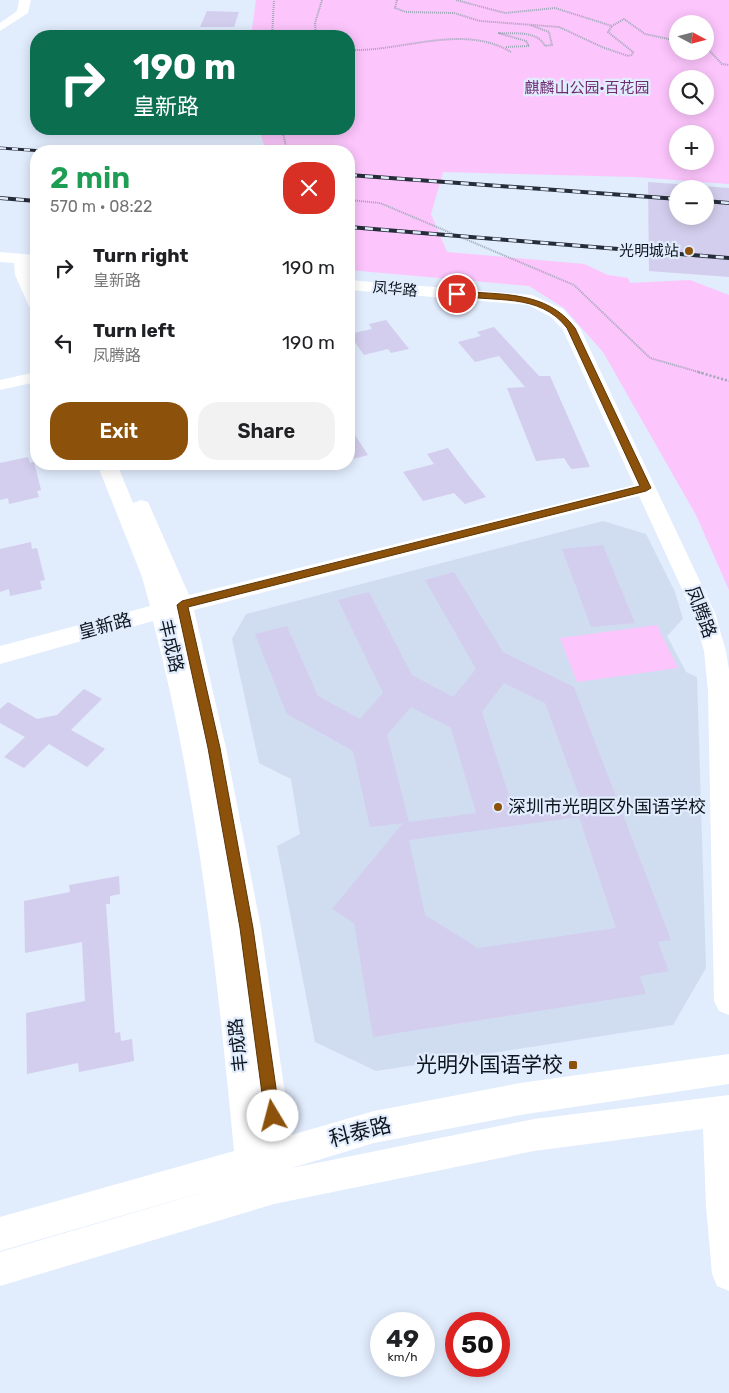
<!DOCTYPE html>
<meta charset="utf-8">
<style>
:root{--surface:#fff;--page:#f2f2f2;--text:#202124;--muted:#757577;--accent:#8c520b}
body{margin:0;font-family:Rubik,"Noto Sans SC",sans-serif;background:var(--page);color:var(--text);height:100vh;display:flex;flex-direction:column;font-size:19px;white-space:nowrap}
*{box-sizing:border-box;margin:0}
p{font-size:16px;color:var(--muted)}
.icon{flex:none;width:28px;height:28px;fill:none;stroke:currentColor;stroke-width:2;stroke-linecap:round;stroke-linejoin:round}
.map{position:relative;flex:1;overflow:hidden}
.panel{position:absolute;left:30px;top:145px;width:325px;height:325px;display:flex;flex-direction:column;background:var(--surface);border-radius:20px;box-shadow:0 2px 12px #0003}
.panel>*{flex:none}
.guide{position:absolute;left:30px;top:30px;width:325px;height:105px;border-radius:20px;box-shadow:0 2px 12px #0003;background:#0b6e4f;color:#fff;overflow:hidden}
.needle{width:32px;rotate:97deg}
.buttons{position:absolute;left:669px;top:15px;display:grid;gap:10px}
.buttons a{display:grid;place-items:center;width:45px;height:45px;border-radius:50%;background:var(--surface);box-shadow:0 2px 12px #0003;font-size:25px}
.speed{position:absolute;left:370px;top:1312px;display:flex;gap:10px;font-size:25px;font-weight:700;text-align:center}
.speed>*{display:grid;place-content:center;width:65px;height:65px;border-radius:50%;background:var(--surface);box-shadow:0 2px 12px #0003;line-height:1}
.speed small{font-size:12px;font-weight:400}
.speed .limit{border:8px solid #d22;background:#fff;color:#111}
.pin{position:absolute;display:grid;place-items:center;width:42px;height:42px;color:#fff;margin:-21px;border:2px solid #fff;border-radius:50%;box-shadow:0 1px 5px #0007}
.me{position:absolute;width:55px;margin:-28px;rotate:352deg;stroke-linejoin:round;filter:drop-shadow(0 0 4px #0008)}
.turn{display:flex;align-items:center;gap:18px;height:105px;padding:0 20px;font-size:22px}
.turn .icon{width:65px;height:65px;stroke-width:2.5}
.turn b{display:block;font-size:35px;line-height:42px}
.round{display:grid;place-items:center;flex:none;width:52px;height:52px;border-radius:20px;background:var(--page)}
.head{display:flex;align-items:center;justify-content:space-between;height:85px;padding:0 20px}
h1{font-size:30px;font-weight:600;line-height:38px;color:#1e9e55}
.action{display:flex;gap:10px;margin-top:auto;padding:10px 20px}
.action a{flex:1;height:58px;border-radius:20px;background:var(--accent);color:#fff;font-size:20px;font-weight:600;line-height:58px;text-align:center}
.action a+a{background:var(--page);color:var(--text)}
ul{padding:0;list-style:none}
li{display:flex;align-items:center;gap:15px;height:75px;padding:0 20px}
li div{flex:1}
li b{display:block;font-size:19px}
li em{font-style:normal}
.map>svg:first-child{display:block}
</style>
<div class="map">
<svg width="729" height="1393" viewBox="0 0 729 1393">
<rect width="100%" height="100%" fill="#e1ecfd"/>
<!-- built -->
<path fill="#d0ddf1" d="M603 521 646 534 675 592 683 619 667 636 686 672 697 677 706 968 673 1025 376 1071 315 1042 277 846 300 834 291 779 259 763 232 639 246 614Z"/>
<!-- green -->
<g fill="#fcc5fc" fill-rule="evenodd">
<path d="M256 0H729V184L635 177 443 172 431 214 447 252 584 264 608 275 628 278 630 283 690 280 729 295V590L696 515 603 352 564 308 529 286 349 270V151H266L259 129H349V36H251ZM678 24H705V51H678ZM678 79H705V106H678ZM678 134H705V161H678Z"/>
<path d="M657 625 678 668 577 682 560 638Z"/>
</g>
<!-- building -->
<g fill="#d3ceed" fill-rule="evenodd">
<path d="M207 11 239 12 234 27H200Z"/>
<path d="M648 182 729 188V277L649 271ZM678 189H705V216H678Z"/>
<path d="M386 320 409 349 391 353 388 349 364 355 349 334 372 329 369 324Z"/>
<path d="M494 327 539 376H550L590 467 571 469 564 458 536 461 507 388 525 387 499 356 475 362 458 342 481 336 477 332Z"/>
<path d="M349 426 368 455 349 460Z"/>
<path d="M448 448 469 476 486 497 465 504 454 493 423 501 403 472 434 464 427 454Z"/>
<path d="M28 457 30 463 34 462 41 490 37 491 39 497 9 504 8 498 0 500V463Z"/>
<path d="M31 542 32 549 37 548 45 580 40 581 42 589 10 596 9 589 0 592V549Z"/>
<path d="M603 545 635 623 591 627 562 549Z"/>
<path d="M454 572 503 652 574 687 671 940 658 942 669 971 640 976 646 994 373 1037 354 923 332 909 403 823 370 827 353 751 287 714 255 634 287 626 318 696 360 719 383 693 338 600 369 592 412 675 453 697 476 669 425 580ZM504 683 545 703 580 798 513 808 482 712ZM411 707 451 728 476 813 409 822 387 735ZM579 817 616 928 478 948 425 915 409 840Z"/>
<path d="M84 689 102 699 71 730 105 749 87 767 49 744 24 768 4 757 25 737 0 723V709L8 702 37 719 57 715Z"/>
<path d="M119 876 120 894 110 896V904H106L115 1033 120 1032 121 1041 132 1039 134 1061 79 1072 78 1063 27 1074 26 1013 85 1001 82 942 25 953 24 901 70 892 69 885Z"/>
</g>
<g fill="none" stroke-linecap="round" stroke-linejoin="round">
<!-- path-far1 -->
<g stroke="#9ea7b6" stroke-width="2" stroke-dasharray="1 1" stroke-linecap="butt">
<path d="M397 0 395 8 406 12 454 13 480 21 559 27 602 47 628 56 632 55 633 52 608 32 612 26"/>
<path d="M456 0 505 13 555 8 612 26 624 19 645 34 678 41"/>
<path d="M272 36 274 0"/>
<path d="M316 36 315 23 322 0"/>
<path d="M705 46 722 64 729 65"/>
<path d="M506 47 529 46 526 41 498 33C514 34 537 30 545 46L552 45 549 32 530 25"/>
<path d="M349 50C402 52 463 23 511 52"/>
<path d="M282 129 287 151"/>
<path d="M349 200 380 203 574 285 650 358 702 373"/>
</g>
<!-- path -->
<path stroke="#9ea7b6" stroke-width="2.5" stroke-dasharray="2 2" stroke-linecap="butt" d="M698 372 729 381"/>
<!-- secondary -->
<g fill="#fff" fill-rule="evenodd">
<path d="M19 0H31L28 13 0 31V23L17 11Z"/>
<path d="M0 252 36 255V265L30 264 31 275 36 286V309L30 308 28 304 15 275 14 263 0 262Z"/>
<path d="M349 280 532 295 563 309 580 328 715 613 726 651 729 670V1015L719 1011 714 1001 708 691 704 651 693 613 639 496 194 610 226 748 261 928 291 1135 374 1111 520 1083 729 1054V1084L520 1115 374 1143 292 1168 534 1119 729 1095V1291L717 1286 712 1274 706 1206 703 1129 534 1151 274 1204 0 1286V1252L245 1180 0 1251V1217L234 1151C217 973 198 795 153 621L0 664V646L150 606 142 577 97 464H117L133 503 141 500 148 502 189 595 634 485 563 330 551 317 528 305 349 290Z"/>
<path d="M36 372V382L0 390V380Z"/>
</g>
<defs>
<path id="rail-far1" d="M0 148 43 151"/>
<g id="rail">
<path d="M349 175 678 199"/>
<path d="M0 198 36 201"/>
<path d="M705 201 729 203"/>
<path d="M349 227 729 258"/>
</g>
</defs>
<!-- rail-far1 casing -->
<use href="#rail-far1" stroke="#272d38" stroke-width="3"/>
<!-- rail casing -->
<use href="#rail" stroke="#272d38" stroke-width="4"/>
<!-- rail-far1 -->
<use href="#rail-far1" stroke="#e1ecfd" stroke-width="2" stroke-dasharray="6" stroke-linecap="butt"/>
<!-- rail -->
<use href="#rail" stroke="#e1ecfd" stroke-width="2.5" stroke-dasharray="8" stroke-linecap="butt"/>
</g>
<!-- route -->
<path fill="#8c520b" stroke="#5b3507" d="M457 291C499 295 547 290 575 328L651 488 646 491 188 607 220 748 253 928 280 1116 278 1122 273 1124 267 1122 265 1116 240 928 208 748 177 605 182 601 640 486 567 328C539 292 495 303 454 295V292Z"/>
<!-- markers -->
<g fill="#8c520b" stroke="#e1ecfd" stroke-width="2">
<circle cx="689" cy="251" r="5"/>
<circle cx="498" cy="807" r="5"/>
<rect x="568" y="1060" width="10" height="10" rx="2.5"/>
</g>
<g text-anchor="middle" stroke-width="4.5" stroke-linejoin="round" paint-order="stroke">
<!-- far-park labels -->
<g font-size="15" fill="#702b72" stroke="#e1ecfd">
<text x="587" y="93">麒麟山公园·百花园</text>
</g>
<!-- far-poi labels -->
<g font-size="15" fill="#0f151f" stroke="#e1ecfd" text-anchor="end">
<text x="679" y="256">光明城站</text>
</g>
<!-- far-street labels -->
<g font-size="15" fill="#0f151f" stroke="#e1ecfd">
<text transform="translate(395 289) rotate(5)" y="5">凤华路</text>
</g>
<!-- street labels -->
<g font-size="18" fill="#0f151f" stroke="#e1ecfd">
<text transform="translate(701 612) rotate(69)" y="6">凤腾路</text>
<text transform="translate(105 626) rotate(-15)" y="6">皇新路</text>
<text transform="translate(171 646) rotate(77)" y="6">丰成路</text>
<text transform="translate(238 1045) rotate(-96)" y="6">丰成路</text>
</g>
<!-- poi labels -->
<g font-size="18" fill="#0f151f" stroke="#e1ecfd" text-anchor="start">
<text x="508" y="813">深圳市光明区外国语学校</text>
</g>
<!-- near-poi labels -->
<g font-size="21" fill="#0f151f" stroke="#e1ecfd" text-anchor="end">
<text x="563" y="1072">光明外国语学校</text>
</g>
<!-- near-street labels -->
<g font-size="21" fill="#0f151f" stroke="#e1ecfd">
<text transform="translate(360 1132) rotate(-14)" y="7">科泰路</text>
</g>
</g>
</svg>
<div class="buttons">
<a><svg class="needle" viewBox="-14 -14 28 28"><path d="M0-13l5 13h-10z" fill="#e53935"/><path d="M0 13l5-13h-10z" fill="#757577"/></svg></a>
<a><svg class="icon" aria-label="search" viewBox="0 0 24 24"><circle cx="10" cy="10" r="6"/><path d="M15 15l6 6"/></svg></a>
<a>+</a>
<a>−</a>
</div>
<div class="speed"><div>49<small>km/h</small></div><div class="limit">50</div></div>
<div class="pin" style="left:457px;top:294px;background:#d93025"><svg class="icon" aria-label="arrive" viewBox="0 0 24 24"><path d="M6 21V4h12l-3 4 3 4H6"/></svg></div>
<svg class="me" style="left:273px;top:1116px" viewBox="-20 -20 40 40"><circle r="19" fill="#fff"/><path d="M0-13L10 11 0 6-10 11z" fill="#8c520b"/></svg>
<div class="guide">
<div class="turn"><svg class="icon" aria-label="right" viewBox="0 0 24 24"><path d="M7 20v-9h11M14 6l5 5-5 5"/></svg><div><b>190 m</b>皇新路</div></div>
</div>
<section class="panel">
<div class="head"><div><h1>2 min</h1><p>570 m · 08:22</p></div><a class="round" style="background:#d93025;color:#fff"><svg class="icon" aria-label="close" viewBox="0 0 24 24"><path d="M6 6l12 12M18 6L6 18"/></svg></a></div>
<ul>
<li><svg class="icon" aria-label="right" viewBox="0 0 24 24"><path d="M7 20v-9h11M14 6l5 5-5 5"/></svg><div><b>Turn right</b><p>皇新路</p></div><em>190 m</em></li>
<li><svg class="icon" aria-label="left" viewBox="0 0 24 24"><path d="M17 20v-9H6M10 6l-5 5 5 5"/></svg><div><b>Turn left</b><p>凤腾路</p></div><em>190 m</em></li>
</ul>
<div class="action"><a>Exit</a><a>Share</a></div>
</section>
</div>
